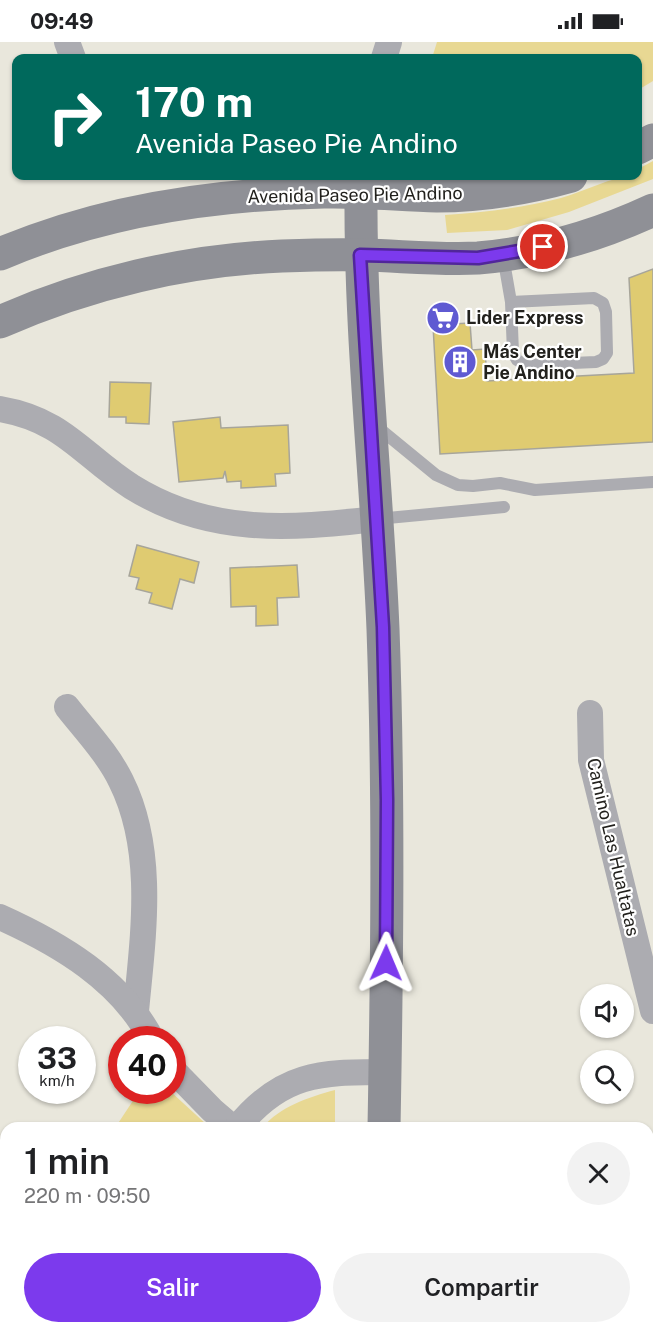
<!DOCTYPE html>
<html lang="es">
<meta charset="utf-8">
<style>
:root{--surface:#fff;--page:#f2f2f2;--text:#202124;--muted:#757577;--accent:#7c3aed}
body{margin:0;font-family:"Public Sans",sans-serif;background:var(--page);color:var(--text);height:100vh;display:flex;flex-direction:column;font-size:22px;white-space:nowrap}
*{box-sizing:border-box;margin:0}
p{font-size:20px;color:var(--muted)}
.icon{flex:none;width:33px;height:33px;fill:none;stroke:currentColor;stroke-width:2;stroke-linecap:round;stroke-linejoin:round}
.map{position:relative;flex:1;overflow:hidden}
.panel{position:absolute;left:0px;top:1080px;width:654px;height:212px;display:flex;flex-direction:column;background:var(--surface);border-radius:18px 18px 0 0;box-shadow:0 2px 4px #0004}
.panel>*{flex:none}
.top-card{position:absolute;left:12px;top:12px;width:630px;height:126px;border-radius:12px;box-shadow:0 2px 4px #0004;background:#00695c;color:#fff;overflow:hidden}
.tools{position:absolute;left:580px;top:942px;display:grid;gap:12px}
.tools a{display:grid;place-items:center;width:54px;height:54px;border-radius:50%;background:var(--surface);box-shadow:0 2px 4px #0004;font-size:30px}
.speed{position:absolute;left:18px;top:984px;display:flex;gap:12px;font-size:30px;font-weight:700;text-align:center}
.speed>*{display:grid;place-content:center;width:78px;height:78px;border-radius:50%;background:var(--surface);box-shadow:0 2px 4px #0004;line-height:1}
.speed small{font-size:15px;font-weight:400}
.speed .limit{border:9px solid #d22;background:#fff;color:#111}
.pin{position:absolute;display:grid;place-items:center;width:51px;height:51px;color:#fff;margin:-26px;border:3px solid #fff;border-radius:50%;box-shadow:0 2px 6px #0007}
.me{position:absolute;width:66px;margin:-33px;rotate:1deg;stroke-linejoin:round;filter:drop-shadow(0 0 4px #0008)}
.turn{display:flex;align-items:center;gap:21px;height:126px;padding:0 24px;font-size:27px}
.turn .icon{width:78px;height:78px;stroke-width:2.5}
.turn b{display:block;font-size:42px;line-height:51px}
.round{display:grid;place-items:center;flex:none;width:63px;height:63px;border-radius:32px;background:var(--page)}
.overview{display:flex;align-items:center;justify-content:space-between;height:102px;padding:0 24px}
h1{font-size:36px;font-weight:600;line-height:45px}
.cta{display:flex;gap:12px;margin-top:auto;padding:12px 24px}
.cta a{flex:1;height:69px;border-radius:36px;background:var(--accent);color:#fff;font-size:24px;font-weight:600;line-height:69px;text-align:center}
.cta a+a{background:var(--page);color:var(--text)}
.status{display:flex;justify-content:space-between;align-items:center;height:42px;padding:0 30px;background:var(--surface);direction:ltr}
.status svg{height:16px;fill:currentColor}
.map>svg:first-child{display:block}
</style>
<div class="status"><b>09:49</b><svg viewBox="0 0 49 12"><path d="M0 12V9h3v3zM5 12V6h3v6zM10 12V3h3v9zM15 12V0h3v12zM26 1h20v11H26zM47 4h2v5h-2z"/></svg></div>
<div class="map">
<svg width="653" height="1291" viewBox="0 0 653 1291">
<rect width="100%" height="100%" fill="#e9e7dc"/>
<!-- green -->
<g fill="#e8d893">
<path d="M437 0H653V39L638 48V16H432Z"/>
<path d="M653 119V137L569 170 507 188 447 191 445 173C486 170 522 166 561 156 587 149 610 134 638 134V127Z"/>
<path d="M140 1048 170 1049 207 1083 214 1086H115Z"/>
<path d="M335 1048V1086H262C279 1065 309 1055 335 1048Z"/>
</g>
<!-- building -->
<g fill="#dfcb71" stroke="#a7a59a" stroke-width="1.5">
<path d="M653 227V400L440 412 433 283 470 281 472 308 485 307 487 339 634 331 629 236Z"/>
<path d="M110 340 151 341 149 382 126 381V375H109Z"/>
<path d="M220 375 221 386 288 383 290 431 275 432 276 444 241 446V439L227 440 225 429 223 436 179 440 173 380Z"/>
<path d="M137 503 199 520 194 541 180 537 172 567 149 561 152 551 136 547 139 536 129 534Z"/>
<path d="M297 523 299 555 277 556 278 583 256 584V564L231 565 230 526Z"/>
</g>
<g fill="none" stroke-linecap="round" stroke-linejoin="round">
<!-- lane -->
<g stroke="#acacb1" stroke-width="12">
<path d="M503 214 511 260 513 311 517 318 525 323 596 320 603 317 607 311 606 270 603 261 594 256 511 260"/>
<path d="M375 383 436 433 458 443 473 444 500 441 535 448 653 440"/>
<path d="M377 477 504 465"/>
</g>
<!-- street -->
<g stroke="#acacb1" stroke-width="26">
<path d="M67 0 73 16"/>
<path d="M384 16 389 0"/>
<path d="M0 367C64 378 82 413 132 445 209 493 289 487 376 477"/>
<path d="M67 665C85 688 108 712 121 739 156 809 143 894 136 969"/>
<path d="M590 671 591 718 653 969"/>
<path d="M0 875C60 902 121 938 152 998"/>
<path d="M172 1027 212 1068 233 1086"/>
<path d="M237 1086C281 1031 320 1030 385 1030"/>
<path d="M0 1124 6 1128"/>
<path d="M0 1202 6 1194"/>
<path d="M173 1291 178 1286"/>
</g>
<!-- secondary -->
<g stroke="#8f9096" stroke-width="33">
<path d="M638 106 653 98"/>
<path d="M361 150C360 296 377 441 383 587 389 753 387 920 384 1086"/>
<path d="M0 212C101 169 215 152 324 150 362 149 399 153 437 154 482 154 528 146 571 134"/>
<path d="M0 280C88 241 186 218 282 214 309 213 337 212 364 213 402 214 440 218 478 216 538 211 599 193 653 168"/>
<path d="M382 1286V1291"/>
</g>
</g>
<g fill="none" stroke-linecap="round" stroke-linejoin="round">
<defs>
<path id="route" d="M386 921 387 758 383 585 360 213 478 216 543 205"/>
</defs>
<!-- route casing -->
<use href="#route" stroke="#51269a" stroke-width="15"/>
<!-- route -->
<use href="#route" stroke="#7c3aed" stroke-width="10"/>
</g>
<!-- icons -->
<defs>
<symbol id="supermarket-disc" viewBox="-11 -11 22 22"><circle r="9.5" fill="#5f5ad2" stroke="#fff"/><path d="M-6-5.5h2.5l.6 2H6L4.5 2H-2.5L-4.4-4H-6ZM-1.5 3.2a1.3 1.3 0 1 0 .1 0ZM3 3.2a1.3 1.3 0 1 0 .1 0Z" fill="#fff"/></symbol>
<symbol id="building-disc" viewBox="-11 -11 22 22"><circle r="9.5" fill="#5f5ad2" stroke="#fff"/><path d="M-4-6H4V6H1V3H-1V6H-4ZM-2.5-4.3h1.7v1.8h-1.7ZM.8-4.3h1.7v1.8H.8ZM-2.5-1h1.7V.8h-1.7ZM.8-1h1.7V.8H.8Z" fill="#fff"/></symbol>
</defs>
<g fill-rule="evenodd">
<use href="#supermarket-disc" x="424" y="257" width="38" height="38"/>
<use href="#building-disc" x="441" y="301" width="38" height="38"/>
</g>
<g text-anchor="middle" stroke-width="4.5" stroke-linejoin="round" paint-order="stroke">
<!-- street labels -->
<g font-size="18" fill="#22211d" stroke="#fff">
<text transform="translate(355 153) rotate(-1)" y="6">Avenida Paseo Pie Andino</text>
<text transform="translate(613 805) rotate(77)" y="6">Camino Las Hualtatas</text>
</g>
<!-- poi labels -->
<g font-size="18" font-weight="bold" fill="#22211d" stroke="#fff" text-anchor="start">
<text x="466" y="282">Lider Express</text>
<text x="483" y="316">Más Center<tspan x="483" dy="21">Pie Andino</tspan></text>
</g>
</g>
</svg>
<div class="tools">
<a><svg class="icon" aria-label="sound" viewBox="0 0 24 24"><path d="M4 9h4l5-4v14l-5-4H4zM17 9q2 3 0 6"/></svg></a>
<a><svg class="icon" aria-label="search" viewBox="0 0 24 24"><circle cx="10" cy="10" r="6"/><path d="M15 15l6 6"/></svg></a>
</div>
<div class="speed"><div>33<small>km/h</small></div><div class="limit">40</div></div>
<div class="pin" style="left:543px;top:205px;background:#d93025"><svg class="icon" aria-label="arrive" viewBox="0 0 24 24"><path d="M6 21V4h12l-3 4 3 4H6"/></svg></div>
<svg class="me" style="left:386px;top:921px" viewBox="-20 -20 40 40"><path d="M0-17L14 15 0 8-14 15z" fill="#7c3aed" stroke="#fff" stroke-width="4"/></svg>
<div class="top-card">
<div class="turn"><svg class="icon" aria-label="right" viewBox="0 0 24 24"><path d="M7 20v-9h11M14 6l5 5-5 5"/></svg><div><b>170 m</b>Avenida Paseo Pie Andino</div></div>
</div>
<section class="panel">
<div class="overview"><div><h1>1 min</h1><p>220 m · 09:50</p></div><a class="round"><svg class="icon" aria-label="close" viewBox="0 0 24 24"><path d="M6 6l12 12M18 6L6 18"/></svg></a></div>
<div class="cta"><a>Salir</a><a>Compartir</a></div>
</section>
</div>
